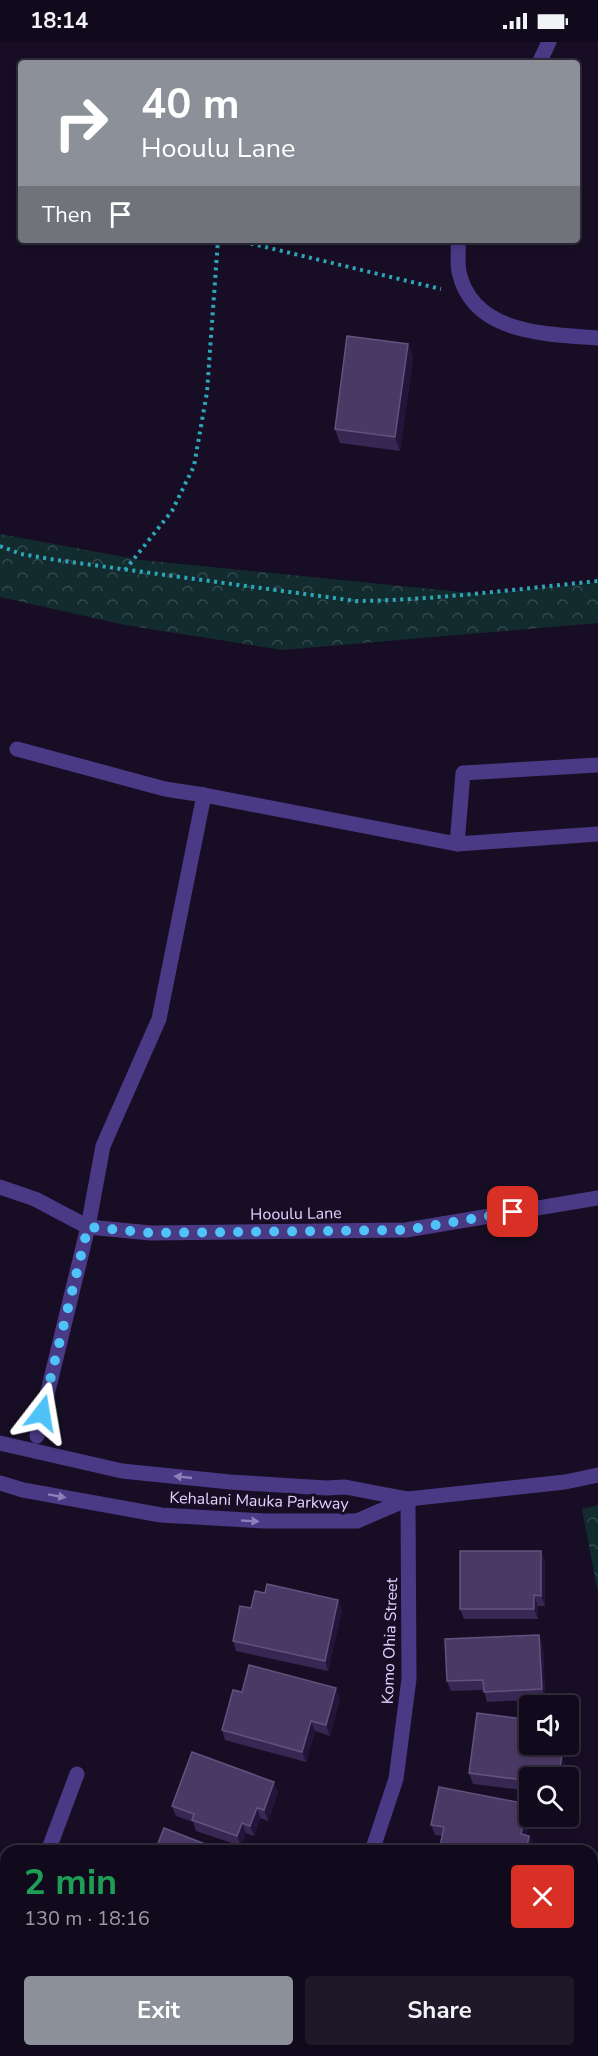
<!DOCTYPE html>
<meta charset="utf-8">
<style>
:root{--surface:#110a1c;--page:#1e1829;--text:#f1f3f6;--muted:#9c9aa3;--line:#302b3b;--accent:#8c9099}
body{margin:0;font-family:"Nunito Sans",sans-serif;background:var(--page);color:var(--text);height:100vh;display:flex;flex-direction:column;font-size:22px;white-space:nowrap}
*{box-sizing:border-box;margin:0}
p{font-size:20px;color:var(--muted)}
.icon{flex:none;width:33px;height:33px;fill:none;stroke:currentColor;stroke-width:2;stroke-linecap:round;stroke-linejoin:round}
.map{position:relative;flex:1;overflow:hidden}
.panel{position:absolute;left:0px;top:1803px;width:598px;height:212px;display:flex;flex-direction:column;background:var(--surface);border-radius:18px 18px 0 0;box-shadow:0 3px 9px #0003,0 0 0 2px var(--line)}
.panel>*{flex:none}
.top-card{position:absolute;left:18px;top:18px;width:562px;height:183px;border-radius:6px;box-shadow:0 3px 9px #0003,0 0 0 2px var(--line);background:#8c9099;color:#fff;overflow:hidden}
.tools{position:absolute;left:519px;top:1653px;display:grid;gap:12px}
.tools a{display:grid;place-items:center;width:60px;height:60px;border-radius:6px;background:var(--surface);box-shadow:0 3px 9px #0003,0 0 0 2px var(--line);font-size:30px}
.pin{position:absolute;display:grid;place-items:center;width:51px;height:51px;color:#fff;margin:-26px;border-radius:12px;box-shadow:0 3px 9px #0006}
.me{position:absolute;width:66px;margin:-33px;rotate:14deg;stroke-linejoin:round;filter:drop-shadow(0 0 4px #0008)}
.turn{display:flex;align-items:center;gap:21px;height:126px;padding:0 24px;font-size:27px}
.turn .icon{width:78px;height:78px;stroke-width:2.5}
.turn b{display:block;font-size:42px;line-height:51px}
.then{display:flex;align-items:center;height:57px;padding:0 24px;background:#0003;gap:12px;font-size:22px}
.round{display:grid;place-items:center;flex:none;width:63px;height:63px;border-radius:6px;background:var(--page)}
.summary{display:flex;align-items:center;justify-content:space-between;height:102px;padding:0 24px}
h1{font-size:36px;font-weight:700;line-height:45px;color:#1e9e55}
.button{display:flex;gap:12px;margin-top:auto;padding:12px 24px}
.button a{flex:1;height:69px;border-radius:6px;background:var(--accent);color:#fff;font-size:24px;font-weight:700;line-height:69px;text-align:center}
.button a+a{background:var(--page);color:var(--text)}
.status{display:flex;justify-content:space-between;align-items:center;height:42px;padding:0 30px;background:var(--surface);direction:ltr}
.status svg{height:16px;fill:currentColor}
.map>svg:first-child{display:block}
</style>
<div class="status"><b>18:14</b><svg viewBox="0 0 49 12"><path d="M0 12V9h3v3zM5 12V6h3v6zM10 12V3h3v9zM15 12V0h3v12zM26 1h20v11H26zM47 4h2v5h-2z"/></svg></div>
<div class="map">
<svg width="598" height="2014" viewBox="0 0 598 2014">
<defs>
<pattern id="forest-crowns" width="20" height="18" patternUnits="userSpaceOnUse" patternTransform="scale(1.5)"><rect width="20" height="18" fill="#112b2f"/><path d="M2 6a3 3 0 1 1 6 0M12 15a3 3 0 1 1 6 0" fill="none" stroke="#33494e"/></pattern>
</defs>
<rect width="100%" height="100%" fill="#170e25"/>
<!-- forest -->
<g fill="url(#forest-crowns)">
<path d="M0 492 141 518 481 552 598 540V581L282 608 125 583 0 555Z"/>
<path d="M598 1463V1551L582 1467Z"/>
<path d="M598 1824V2014H506L508 2009 592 2008V1835Z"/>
</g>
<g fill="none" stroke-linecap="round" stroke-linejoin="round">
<!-- path -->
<g stroke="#2da7b8" stroke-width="4" stroke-dasharray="3 4.5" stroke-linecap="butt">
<path d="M236 198 441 247"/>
<path d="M0 504 21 512 56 518 356 559C437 558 517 547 598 539"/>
<path d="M125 528 172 469 194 424 207 350 218 198"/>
</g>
<!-- minor -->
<g stroke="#4a3985" stroke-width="15">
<path d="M539 21 549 0"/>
<path d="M458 198C459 208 457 220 459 230 473 293 548 292 598 296"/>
<path d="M17 707 165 747 204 753"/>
<path d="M457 802 463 731 598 723"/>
<path d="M0 1145 35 1157 88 1185 151 1191 406 1188 598 1156"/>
<path d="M37 1394 88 1185 103 1104 159 977 204 753 457 802 598 792"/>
<path d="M0 1401 122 1429 230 1440 326 1446 345 1445 408 1457"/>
<path d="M0 1441 23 1448 161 1473 265 1479H357L408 1457 565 1440 598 1433"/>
<path d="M48 1809 77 1732"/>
<path d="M372 1809 396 1737 409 1637 408 1457"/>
<path d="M0 1934 6 1918"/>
<path d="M0 2008 16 2014"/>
<path d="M268 2014 272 2008"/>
</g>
</g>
<!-- wall -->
<g fill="#382753">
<path d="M408 302 413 315 400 409 340 401 335 387Z"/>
<path d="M541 1509 545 1519V1564H538V1577H464L460 1567Z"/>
<path d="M338 1558 342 1568 328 1629 236 1609 233 1599 251 1566Z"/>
<path d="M543 1603 545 1657 487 1660 484 1648 451 1649 447 1639Z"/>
<path d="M242 1650 340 1656 330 1694 315 1689 306 1720 225 1698 222 1688Z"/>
<path d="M530 1702H559L558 1712 565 1723 530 1736V1749L473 1742 469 1731Z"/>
<path d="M278 1750 268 1779 260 1776 254 1794 246 1791 241 1804 196 1789 193 1780 176 1774 172 1764Z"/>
<path d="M527 1762 530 1769V1774L526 1794H529L533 1804 435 1793 431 1783Z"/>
</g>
<!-- shaded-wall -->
<g fill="#231539">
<path d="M408 302 413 315 400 409 395 395Z"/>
<path d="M541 1509 545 1519V1564L541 1554Z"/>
<path d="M534 1553 538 1564V1577L534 1567Z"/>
<path d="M338 1558 342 1568 328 1629 325 1619Z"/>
<path d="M539 1593 543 1603 545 1657 542 1647Z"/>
<path d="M336 1646 340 1656 330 1694 326 1683Z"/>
<path d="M311 1679 315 1689 306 1720 302 1710Z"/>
<path d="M554 1702H559V1703L557 1722 553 1712Z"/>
<path d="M562 1713 565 1723 564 1736H558Z"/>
<path d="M274 1740 278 1750 268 1779 264 1768Z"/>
<path d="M527 1762 530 1769V1774L525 1803 521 1792Z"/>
<path d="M257 1766 260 1776 254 1794 250 1784Z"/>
<path d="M242 1781 246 1791 241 1804 237 1794Z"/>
<path d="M529 1794 533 1804 532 1809H526Z"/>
</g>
<!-- building -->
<g fill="#4a3965" stroke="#61527e" stroke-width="1.5">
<path d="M347 294 408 302 395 395 335 387Z"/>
<path d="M460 1509H541V1554L534 1553V1567H460Z"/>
<path d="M267 1542 338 1558 325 1619 233 1599 240 1564 251 1566 255 1549 265 1551Z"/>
<path d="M539 1593 542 1647 484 1650 483 1638 447 1639 445 1597Z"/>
<path d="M249 1623 336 1646 326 1683 311 1679 302 1710 222 1688 233 1648 242 1650Z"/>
<path d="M477 1671 530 1678V1702H554L553 1712 562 1713 558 1736H530V1739L469 1731Z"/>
<path d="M192 1710 274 1740 264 1768 257 1766 250 1784 242 1781 237 1794 192 1778 194 1772 172 1764Z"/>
<path d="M439 1745 527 1762 521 1792 529 1794 526 1809H439L444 1785 431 1783Z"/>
<path d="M164 1786 223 1809H155Z"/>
<path d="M142 1805 151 1809H141Z"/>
<path d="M322 2008H400L411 2014H319Z"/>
</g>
<!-- one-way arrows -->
<defs><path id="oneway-solid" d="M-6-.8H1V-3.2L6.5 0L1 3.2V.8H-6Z" transform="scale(1.5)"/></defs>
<g fill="#8e7ebc">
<use href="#oneway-solid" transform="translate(183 1435) rotate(-174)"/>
<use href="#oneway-solid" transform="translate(57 1454) rotate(10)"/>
<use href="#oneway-solid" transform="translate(250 1479) rotate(3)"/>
</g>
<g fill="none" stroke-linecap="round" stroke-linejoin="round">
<!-- route -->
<path stroke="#4fc3f7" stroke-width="10" stroke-dasharray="0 18" d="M42 1371 88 1185 151 1191 406 1188 513 1170"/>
</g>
<g text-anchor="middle" stroke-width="6" stroke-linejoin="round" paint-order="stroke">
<!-- street labels -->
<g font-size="16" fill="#e0d3ff" stroke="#170e25">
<text transform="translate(296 1171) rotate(-1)" y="6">Hooulu Lane</text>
<text transform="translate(259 1458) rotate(2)" y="6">Kehalani Mauka Parkway</text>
<text transform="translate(389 1599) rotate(-88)" y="6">Komo Ohia Street</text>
</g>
</g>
</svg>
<div class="tools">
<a><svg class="icon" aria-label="sound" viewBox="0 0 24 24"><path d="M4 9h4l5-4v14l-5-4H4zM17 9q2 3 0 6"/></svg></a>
<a><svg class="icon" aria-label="search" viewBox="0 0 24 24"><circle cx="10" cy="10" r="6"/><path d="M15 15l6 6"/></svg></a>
</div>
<div class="pin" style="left:513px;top:1170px;background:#d93025"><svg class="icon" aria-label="arrive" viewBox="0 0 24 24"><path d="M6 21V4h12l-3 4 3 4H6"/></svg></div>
<svg class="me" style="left:42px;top:1371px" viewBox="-20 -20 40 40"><path d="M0-17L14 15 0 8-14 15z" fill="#4fc3f7" stroke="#fff" stroke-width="4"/></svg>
<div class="top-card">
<div class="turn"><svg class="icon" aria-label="right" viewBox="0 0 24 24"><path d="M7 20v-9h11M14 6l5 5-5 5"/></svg><div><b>40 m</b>Hooulu Lane</div></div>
<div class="then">Then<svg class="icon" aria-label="arrive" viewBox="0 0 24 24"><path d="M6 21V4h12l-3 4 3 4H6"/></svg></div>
</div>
<section class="panel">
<div class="summary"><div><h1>2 min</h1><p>130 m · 18:16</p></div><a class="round" style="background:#d93025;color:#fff"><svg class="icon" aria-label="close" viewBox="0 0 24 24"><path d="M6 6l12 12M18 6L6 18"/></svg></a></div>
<div class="button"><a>Exit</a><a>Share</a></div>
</section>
</div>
